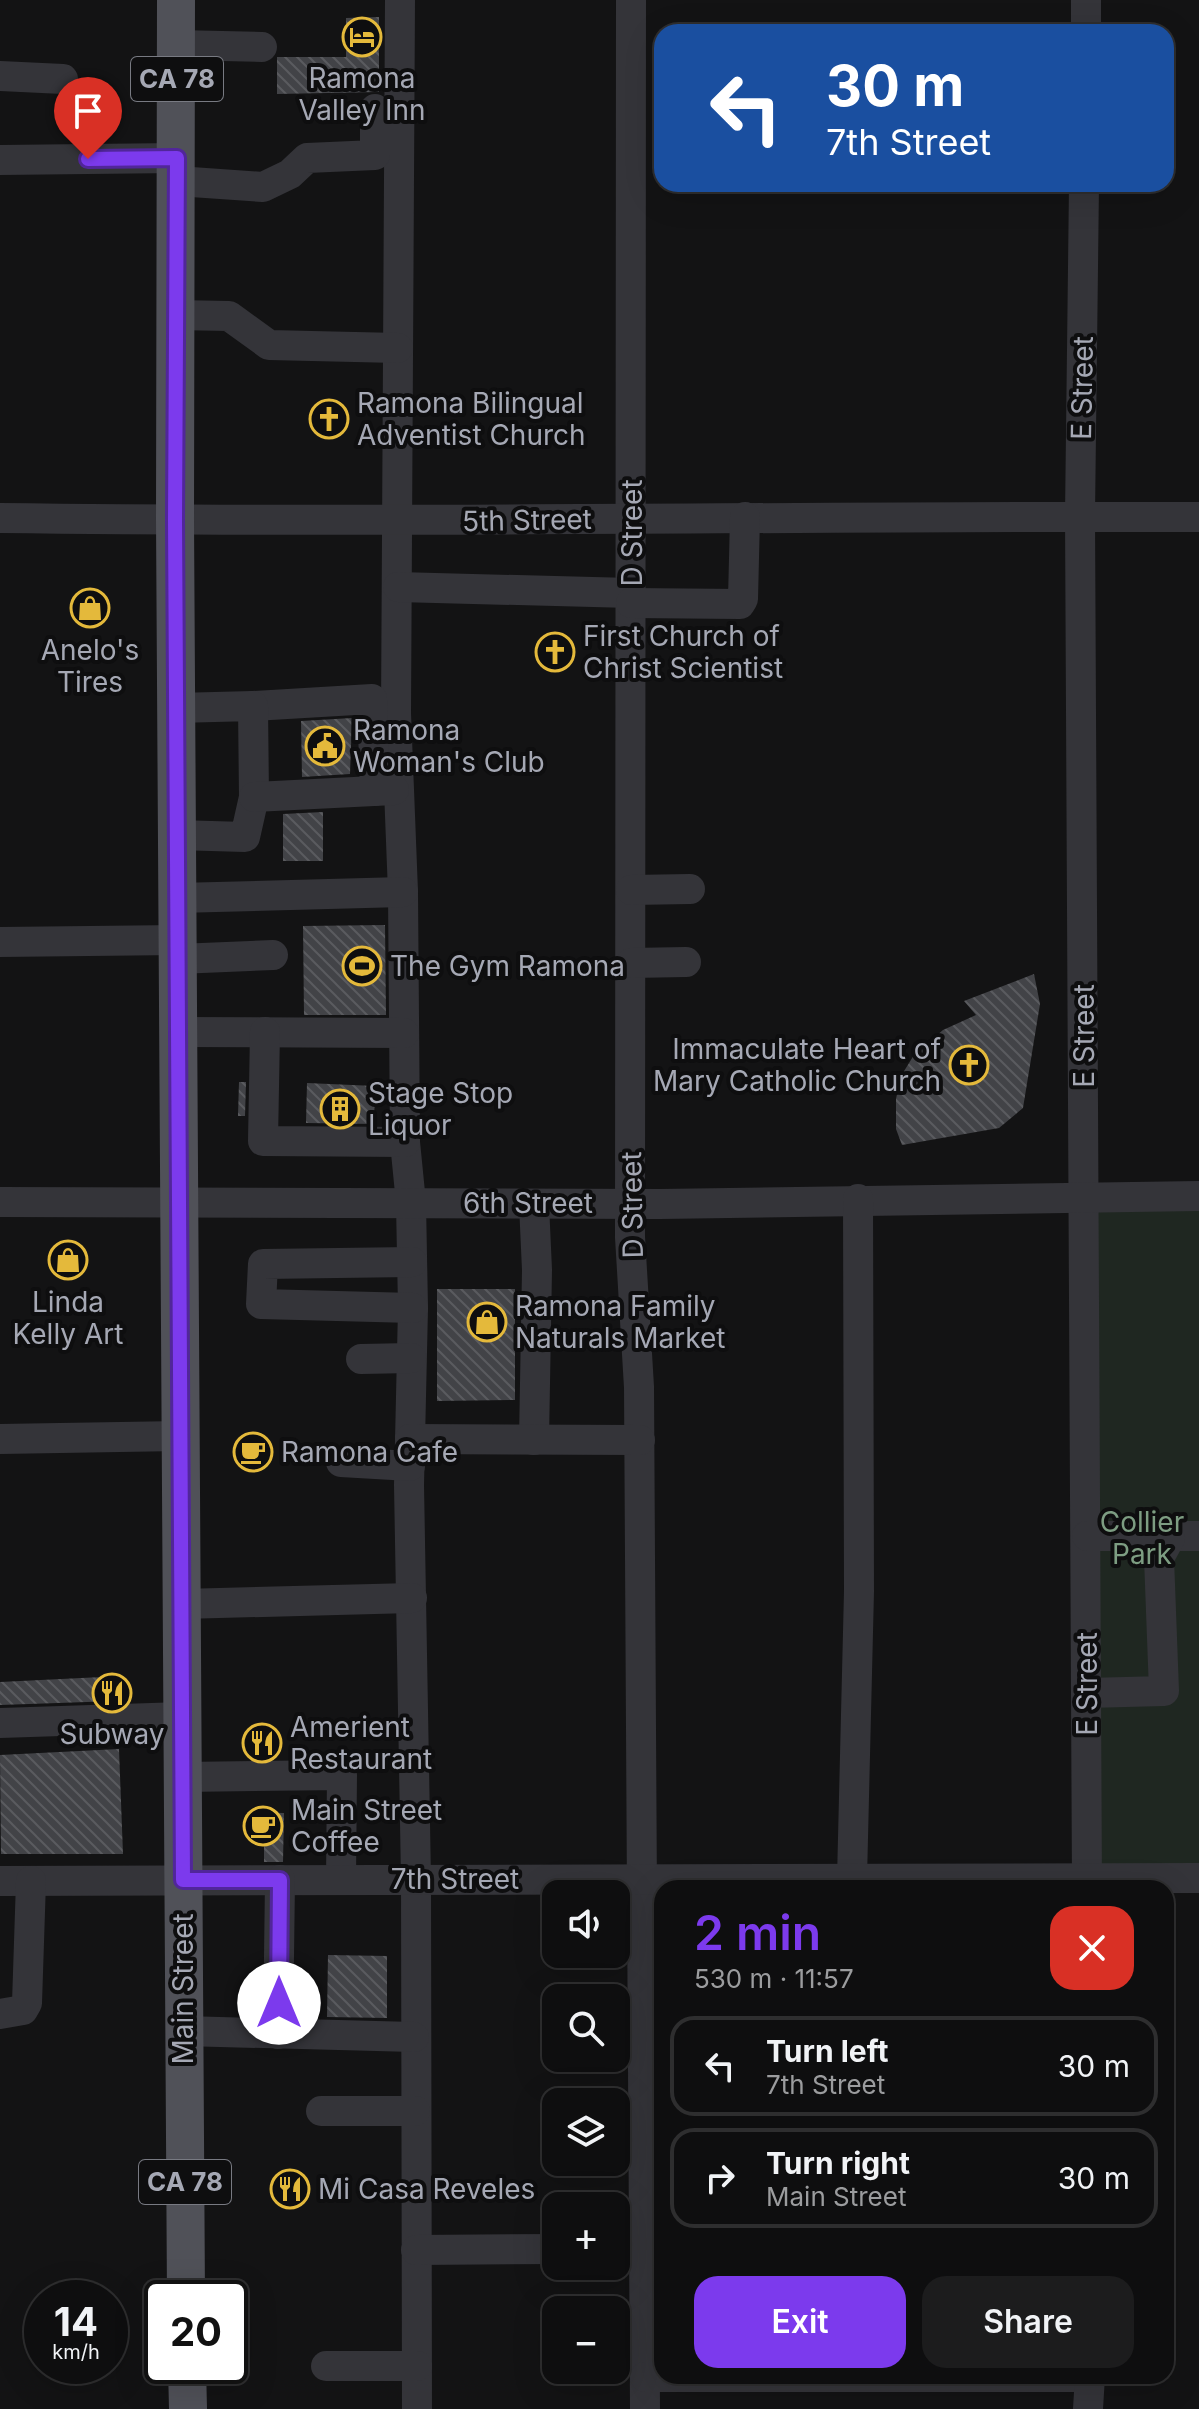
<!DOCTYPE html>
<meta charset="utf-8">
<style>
:root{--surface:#0e0e0f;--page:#1c1c1d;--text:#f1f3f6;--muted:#9b9c9e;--line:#2e2e2f;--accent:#7c3aed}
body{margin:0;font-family:Inter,sans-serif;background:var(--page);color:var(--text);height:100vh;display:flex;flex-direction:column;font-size:30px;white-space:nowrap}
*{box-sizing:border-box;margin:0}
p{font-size:26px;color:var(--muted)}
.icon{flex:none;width:44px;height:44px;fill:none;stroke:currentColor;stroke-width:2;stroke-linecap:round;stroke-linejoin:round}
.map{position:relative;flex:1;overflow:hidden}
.details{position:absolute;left:654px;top:1880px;width:520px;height:504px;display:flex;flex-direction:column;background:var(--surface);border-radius:24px;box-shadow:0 8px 32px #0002,0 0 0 2px var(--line)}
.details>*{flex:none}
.guide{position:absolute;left:654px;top:24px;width:520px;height:168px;border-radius:24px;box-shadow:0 8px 32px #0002,0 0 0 2px var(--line);background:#1a4fa0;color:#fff;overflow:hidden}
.tools{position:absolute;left:542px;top:1880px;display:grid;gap:16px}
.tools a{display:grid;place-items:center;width:88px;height:88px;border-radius:16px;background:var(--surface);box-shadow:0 8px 32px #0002,0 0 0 2px var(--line);font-size:40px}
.speed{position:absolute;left:24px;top:2280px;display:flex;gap:16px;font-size:40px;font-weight:700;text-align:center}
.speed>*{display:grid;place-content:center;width:104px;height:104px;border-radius:50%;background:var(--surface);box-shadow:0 8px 32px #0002,0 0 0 2px var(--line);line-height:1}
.speed small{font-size:20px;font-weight:400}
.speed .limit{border:4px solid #111;border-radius:12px;background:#fff;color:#111}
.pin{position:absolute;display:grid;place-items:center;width:68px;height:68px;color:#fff;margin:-82px -34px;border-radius:50% 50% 50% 0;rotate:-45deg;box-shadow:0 0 8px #0007}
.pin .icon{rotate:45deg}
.me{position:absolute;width:88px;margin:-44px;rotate:0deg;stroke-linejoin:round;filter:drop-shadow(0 0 6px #0008)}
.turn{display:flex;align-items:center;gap:28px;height:168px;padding:0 40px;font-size:36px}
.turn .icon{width:104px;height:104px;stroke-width:2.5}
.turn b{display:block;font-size:56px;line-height:68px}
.round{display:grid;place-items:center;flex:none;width:84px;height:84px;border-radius:24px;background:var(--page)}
.headline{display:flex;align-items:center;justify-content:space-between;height:136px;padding:0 40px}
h1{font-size:48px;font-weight:600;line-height:60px;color:var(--accent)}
.action{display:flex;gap:16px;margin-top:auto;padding:16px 40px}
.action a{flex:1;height:92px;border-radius:24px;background:var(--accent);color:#fff;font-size:32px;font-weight:600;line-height:92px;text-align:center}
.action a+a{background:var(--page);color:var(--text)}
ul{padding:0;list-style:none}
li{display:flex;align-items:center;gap:24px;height:100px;margin:0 16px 12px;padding:0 24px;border:4px solid var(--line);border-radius:24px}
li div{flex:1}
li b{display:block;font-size:30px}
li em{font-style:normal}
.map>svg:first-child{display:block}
</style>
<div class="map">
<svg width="1199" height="2409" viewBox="0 0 1199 2409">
<defs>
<pattern id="building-back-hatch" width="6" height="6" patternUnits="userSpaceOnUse" patternTransform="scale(2)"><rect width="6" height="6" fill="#424347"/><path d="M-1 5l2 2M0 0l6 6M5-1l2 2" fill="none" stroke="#5a5b5f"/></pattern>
</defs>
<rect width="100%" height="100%" fill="#131314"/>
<!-- park -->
<path fill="#1f2721" d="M1086 1197H1199V1878L1089 1879Z"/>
<!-- building -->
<g fill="url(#building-back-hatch)">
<path d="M379 17V92L277 94V57H346V18Z"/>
<path d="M352 718 350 774 302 777 301 721Z"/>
<path d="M323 812V861H283V814Z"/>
<path d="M385 925 386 1015H304L303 926Z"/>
<path d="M1034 974 1040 1004 1023 1108 999 1128 902 1145 896 1129V1099L901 1076 914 1055 943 1030 976 1015 964 1001Z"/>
<path d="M239 1082H246L245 1116H238Z"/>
<path d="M307 1083 375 1086 374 1124 306 1123Z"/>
<path d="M437 1289H515V1400L437 1401Z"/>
<path d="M122 1676 123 1693 116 1701 0 1705V1682Z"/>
<path d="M119 1749 123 1854H1L0 1755Z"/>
<path d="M247 1812 284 1813 283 1862H264V1838L247 1837Z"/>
<path d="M328 1955 387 1956V2018L327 2017Z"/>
<path d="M250 1989H261L260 2015H250Z"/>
</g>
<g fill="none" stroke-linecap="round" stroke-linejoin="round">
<!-- minor -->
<g stroke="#343439" stroke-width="30">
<path d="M400 0 396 713 403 892 405 1142 411 1203 413 1308 409 1485 416 1879 417 2409"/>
<path d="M631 0 630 1237 639 1387 645 2409"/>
<path d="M1086 32V0"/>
<path d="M177 45 262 47"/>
<path d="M0 76 63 79"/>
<path d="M0 160 177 158"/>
<path d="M177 181 263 187 290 174 307 158 375 155V109"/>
<path d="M1084 184 1080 516 1087 1888"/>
<path d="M175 315 229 316 269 345 398 348"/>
<path d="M0 518C400 523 799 516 1199 517"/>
<path d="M398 587 631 593"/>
<path d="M631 603 740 604 743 599 745 517"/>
<path d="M253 706 372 699 375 791"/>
<path d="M176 708 253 706 254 797 245 837 177 835"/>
<path d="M254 797 394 790"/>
<path d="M631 890 690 889"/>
<path d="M177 898 403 892"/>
<path d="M0 942 178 940"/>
<path d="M178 959 273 955"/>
<path d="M631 963 686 962"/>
<path d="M178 1032 404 1033"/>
<path d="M265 1032 263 1141 405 1142"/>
<path d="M0 1202 660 1204 1199 1196"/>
<path d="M534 1204 537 1270 534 1440"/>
<path d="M412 1262 263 1264 261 1304 413 1308"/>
<path d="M361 1359 411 1358"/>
<path d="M0 1439 180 1436"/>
<path d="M410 1439 640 1440"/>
<path d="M341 1462 410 1466"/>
<path d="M1087 1536H1199"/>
<path d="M182 1604 412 1598"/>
<path d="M1087 1693 1164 1691 1159 1558 1170 1538"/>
<path d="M0 1723 182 1717"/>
<path d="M182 1777 342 1775 341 1880"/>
<path d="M852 1879 859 1591 858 1199"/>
<path d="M0 1881 1199 1878"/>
<path d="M0 2014 23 2010 27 2003 31 1881"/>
<path d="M183 2031 414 2037"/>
<path d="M278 2034 280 1880"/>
<path d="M321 2111H415"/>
<path d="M416 2250 556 2249"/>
<path d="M326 2366H417"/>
<path d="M645 2377H1090"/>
<path d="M1088 2409 1090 2376"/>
</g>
<!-- major -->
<g stroke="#505158" stroke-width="38">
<path d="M176 0 175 520 186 2298"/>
<path d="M187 2366 188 2409"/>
</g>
</g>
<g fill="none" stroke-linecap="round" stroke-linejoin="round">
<defs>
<path id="route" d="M88 159 177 158 175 520 183 1880H280L279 2003"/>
</defs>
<!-- route casing -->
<use href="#route" stroke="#51269a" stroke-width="20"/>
<!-- route -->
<use href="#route" stroke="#7c3aed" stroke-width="14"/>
</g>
<!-- icons -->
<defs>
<symbol id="hotel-ring" viewBox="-11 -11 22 22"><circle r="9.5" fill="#0e0e0f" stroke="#e4b93b" stroke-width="1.5"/><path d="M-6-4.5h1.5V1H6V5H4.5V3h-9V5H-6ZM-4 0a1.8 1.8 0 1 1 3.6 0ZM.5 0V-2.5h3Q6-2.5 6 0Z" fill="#e4b93b"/></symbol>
<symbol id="church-ring" viewBox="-11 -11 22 22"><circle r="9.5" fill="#0e0e0f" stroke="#e4b93b" stroke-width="1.5"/><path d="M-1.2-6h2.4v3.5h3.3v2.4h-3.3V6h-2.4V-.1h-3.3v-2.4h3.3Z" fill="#e4b93b"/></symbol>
<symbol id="shop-ring" viewBox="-11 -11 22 22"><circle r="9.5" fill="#0e0e0f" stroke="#e4b93b" stroke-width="1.5"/><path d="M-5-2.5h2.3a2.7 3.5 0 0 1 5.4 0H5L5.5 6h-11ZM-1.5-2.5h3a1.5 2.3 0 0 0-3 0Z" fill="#e4b93b"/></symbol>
<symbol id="civic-ring" viewBox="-11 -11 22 22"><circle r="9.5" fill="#0e0e0f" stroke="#e4b93b" stroke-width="1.5"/><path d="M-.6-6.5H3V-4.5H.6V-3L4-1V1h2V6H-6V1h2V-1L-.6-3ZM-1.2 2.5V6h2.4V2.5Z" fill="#e4b93b"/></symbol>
<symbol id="stadium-ring" viewBox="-11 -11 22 22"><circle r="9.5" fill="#0e0e0f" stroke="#e4b93b" stroke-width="1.5"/><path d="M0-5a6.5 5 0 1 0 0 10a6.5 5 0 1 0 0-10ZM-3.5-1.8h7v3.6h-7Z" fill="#e4b93b"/></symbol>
<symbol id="building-ring" viewBox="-11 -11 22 22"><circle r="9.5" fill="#0e0e0f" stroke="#e4b93b" stroke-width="1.5"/><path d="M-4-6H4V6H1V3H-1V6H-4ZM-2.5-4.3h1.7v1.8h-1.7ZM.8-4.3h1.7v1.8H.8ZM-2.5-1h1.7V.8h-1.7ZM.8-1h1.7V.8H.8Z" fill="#e4b93b"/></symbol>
<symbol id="cafe-ring" viewBox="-11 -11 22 22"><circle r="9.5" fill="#0e0e0f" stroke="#e4b93b" stroke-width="1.5"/><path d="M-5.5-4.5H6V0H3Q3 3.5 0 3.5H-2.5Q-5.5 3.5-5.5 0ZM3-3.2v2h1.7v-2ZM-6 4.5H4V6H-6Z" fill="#e4b93b"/></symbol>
<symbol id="restaurant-ring" viewBox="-11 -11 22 22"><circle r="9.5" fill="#0e0e0f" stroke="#e4b93b" stroke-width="1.5"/><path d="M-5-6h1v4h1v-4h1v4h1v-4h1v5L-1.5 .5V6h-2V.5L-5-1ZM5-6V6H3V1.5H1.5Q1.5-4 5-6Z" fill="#e4b93b"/></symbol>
</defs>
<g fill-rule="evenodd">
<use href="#hotel-ring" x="340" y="15" width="44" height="44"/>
<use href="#church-ring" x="307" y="397" width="44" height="44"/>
<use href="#shop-ring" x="68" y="586" width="44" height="44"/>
<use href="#church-ring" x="533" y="630" width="44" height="44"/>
<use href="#civic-ring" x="303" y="724" width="44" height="44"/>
<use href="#stadium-ring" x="340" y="944" width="44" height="44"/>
<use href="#church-ring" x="947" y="1043" width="44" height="44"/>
<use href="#building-ring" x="318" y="1087" width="44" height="44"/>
<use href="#shop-ring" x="46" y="1238" width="44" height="44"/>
<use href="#shop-ring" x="465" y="1300" width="44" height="44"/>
<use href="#cafe-ring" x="231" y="1430" width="44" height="44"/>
<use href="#restaurant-ring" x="90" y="1671" width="44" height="44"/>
<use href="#restaurant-ring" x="240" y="1721" width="44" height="44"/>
<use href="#cafe-ring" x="241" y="1804" width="44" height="44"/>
<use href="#restaurant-ring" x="268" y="2167" width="44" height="44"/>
</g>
<g text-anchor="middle" stroke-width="8" stroke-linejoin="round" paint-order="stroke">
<!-- shield labels -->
<g fill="#0e0e0f" stroke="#787a82" stroke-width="2">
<rect x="131" y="57" width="92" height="44" rx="6"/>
<rect x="139" y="2160" width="92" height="44" rx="6"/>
</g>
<g font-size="26" font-weight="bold" fill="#a5a8b4">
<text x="177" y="88">CA 78</text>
<text x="185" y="2191">CA 78</text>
</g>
<!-- poi labels -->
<g font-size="28" fill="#a5a8b4" stroke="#0e0e0f" text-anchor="start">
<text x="362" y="88" text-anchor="middle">Ramona<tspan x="362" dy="32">Valley Inn</tspan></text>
<text x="357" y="413">Ramona Bilingual<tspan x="357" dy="32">Adventist Church</tspan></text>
<text x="583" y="646">First Church of<tspan x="583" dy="32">Christ Scientist</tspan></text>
<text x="90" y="660" text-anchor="middle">Anelo's<tspan x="90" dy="32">Tires</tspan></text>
<text x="353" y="740">Ramona<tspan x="353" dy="32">Woman's Club</tspan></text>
<text x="390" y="976">The Gym Ramona</text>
<text x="941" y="1059" text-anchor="end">Immaculate Heart of<tspan x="941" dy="32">Mary Catholic Church</tspan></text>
<text x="368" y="1103">Stage Stop<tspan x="368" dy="32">Liquor</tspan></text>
<text x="68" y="1312" text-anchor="middle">Linda<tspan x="68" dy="32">Kelly Art</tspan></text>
<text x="515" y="1316">Ramona Family<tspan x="515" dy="32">Naturals Market</tspan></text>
<text x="281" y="1462">Ramona Cafe</text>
<text x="290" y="1737">Amerient<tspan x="290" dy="32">Restaurant</tspan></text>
<text x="112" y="1744" text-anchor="middle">Subway</text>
<text x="291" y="1820">Main Street<tspan x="291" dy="32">Coffee</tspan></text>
<text x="318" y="2199">Mi Casa Reveles</text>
</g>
<!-- street labels -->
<g font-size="28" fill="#a5a8b4" stroke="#0e0e0f">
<text transform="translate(1082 388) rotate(-89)" y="10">E Street</text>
<text transform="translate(527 520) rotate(-1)" y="10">5th Street</text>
<text transform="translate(632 533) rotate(-90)" y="10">D Street</text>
<text transform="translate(1084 1036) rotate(-90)" y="10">E Street</text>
<text x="528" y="1213">6th Street</text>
<text transform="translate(632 1205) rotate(-91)" y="10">D Street</text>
<text transform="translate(1087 1684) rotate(-90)" y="10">E Street</text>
<text x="455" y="1889">7th Street</text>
<text transform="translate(183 1989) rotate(-90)" y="10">Main Street</text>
</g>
<!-- park labels -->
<g font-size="28" fill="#7d9d82" stroke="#0e0e0f">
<text x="1142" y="1532">Collier<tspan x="1142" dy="32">Park</tspan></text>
</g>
</g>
</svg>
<div class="tools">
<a><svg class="icon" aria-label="sound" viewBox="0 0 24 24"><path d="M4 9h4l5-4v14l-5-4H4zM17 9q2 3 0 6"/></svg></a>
<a><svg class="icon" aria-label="search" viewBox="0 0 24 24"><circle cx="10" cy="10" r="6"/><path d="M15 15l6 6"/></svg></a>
<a><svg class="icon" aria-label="layers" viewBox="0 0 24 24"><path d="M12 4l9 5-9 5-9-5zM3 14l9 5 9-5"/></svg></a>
<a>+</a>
<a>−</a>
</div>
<div class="speed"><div>14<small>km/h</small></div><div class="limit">20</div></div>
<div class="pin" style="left:88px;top:159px;background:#d93025"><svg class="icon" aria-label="arrive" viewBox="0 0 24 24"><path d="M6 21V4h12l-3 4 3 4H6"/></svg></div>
<svg class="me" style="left:279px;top:2003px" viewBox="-20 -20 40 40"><circle r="19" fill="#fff"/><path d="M0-13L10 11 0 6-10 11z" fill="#7c3aed"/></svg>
<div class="guide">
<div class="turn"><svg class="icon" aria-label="left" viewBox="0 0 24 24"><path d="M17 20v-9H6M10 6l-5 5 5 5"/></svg><div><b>30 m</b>7th Street</div></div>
</div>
<section class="details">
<div class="headline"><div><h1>2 min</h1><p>530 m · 11:57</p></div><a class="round" style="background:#d93025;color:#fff"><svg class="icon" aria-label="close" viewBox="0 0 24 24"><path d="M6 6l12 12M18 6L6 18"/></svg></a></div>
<ul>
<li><svg class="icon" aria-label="left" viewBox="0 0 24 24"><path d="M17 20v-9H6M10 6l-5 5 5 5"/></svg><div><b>Turn left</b><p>7th Street</p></div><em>30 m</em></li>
<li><svg class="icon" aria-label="right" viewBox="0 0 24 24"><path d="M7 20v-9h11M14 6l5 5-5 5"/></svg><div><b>Turn right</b><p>Main Street</p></div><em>30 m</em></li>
</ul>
<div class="action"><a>Exit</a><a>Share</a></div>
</section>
</div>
